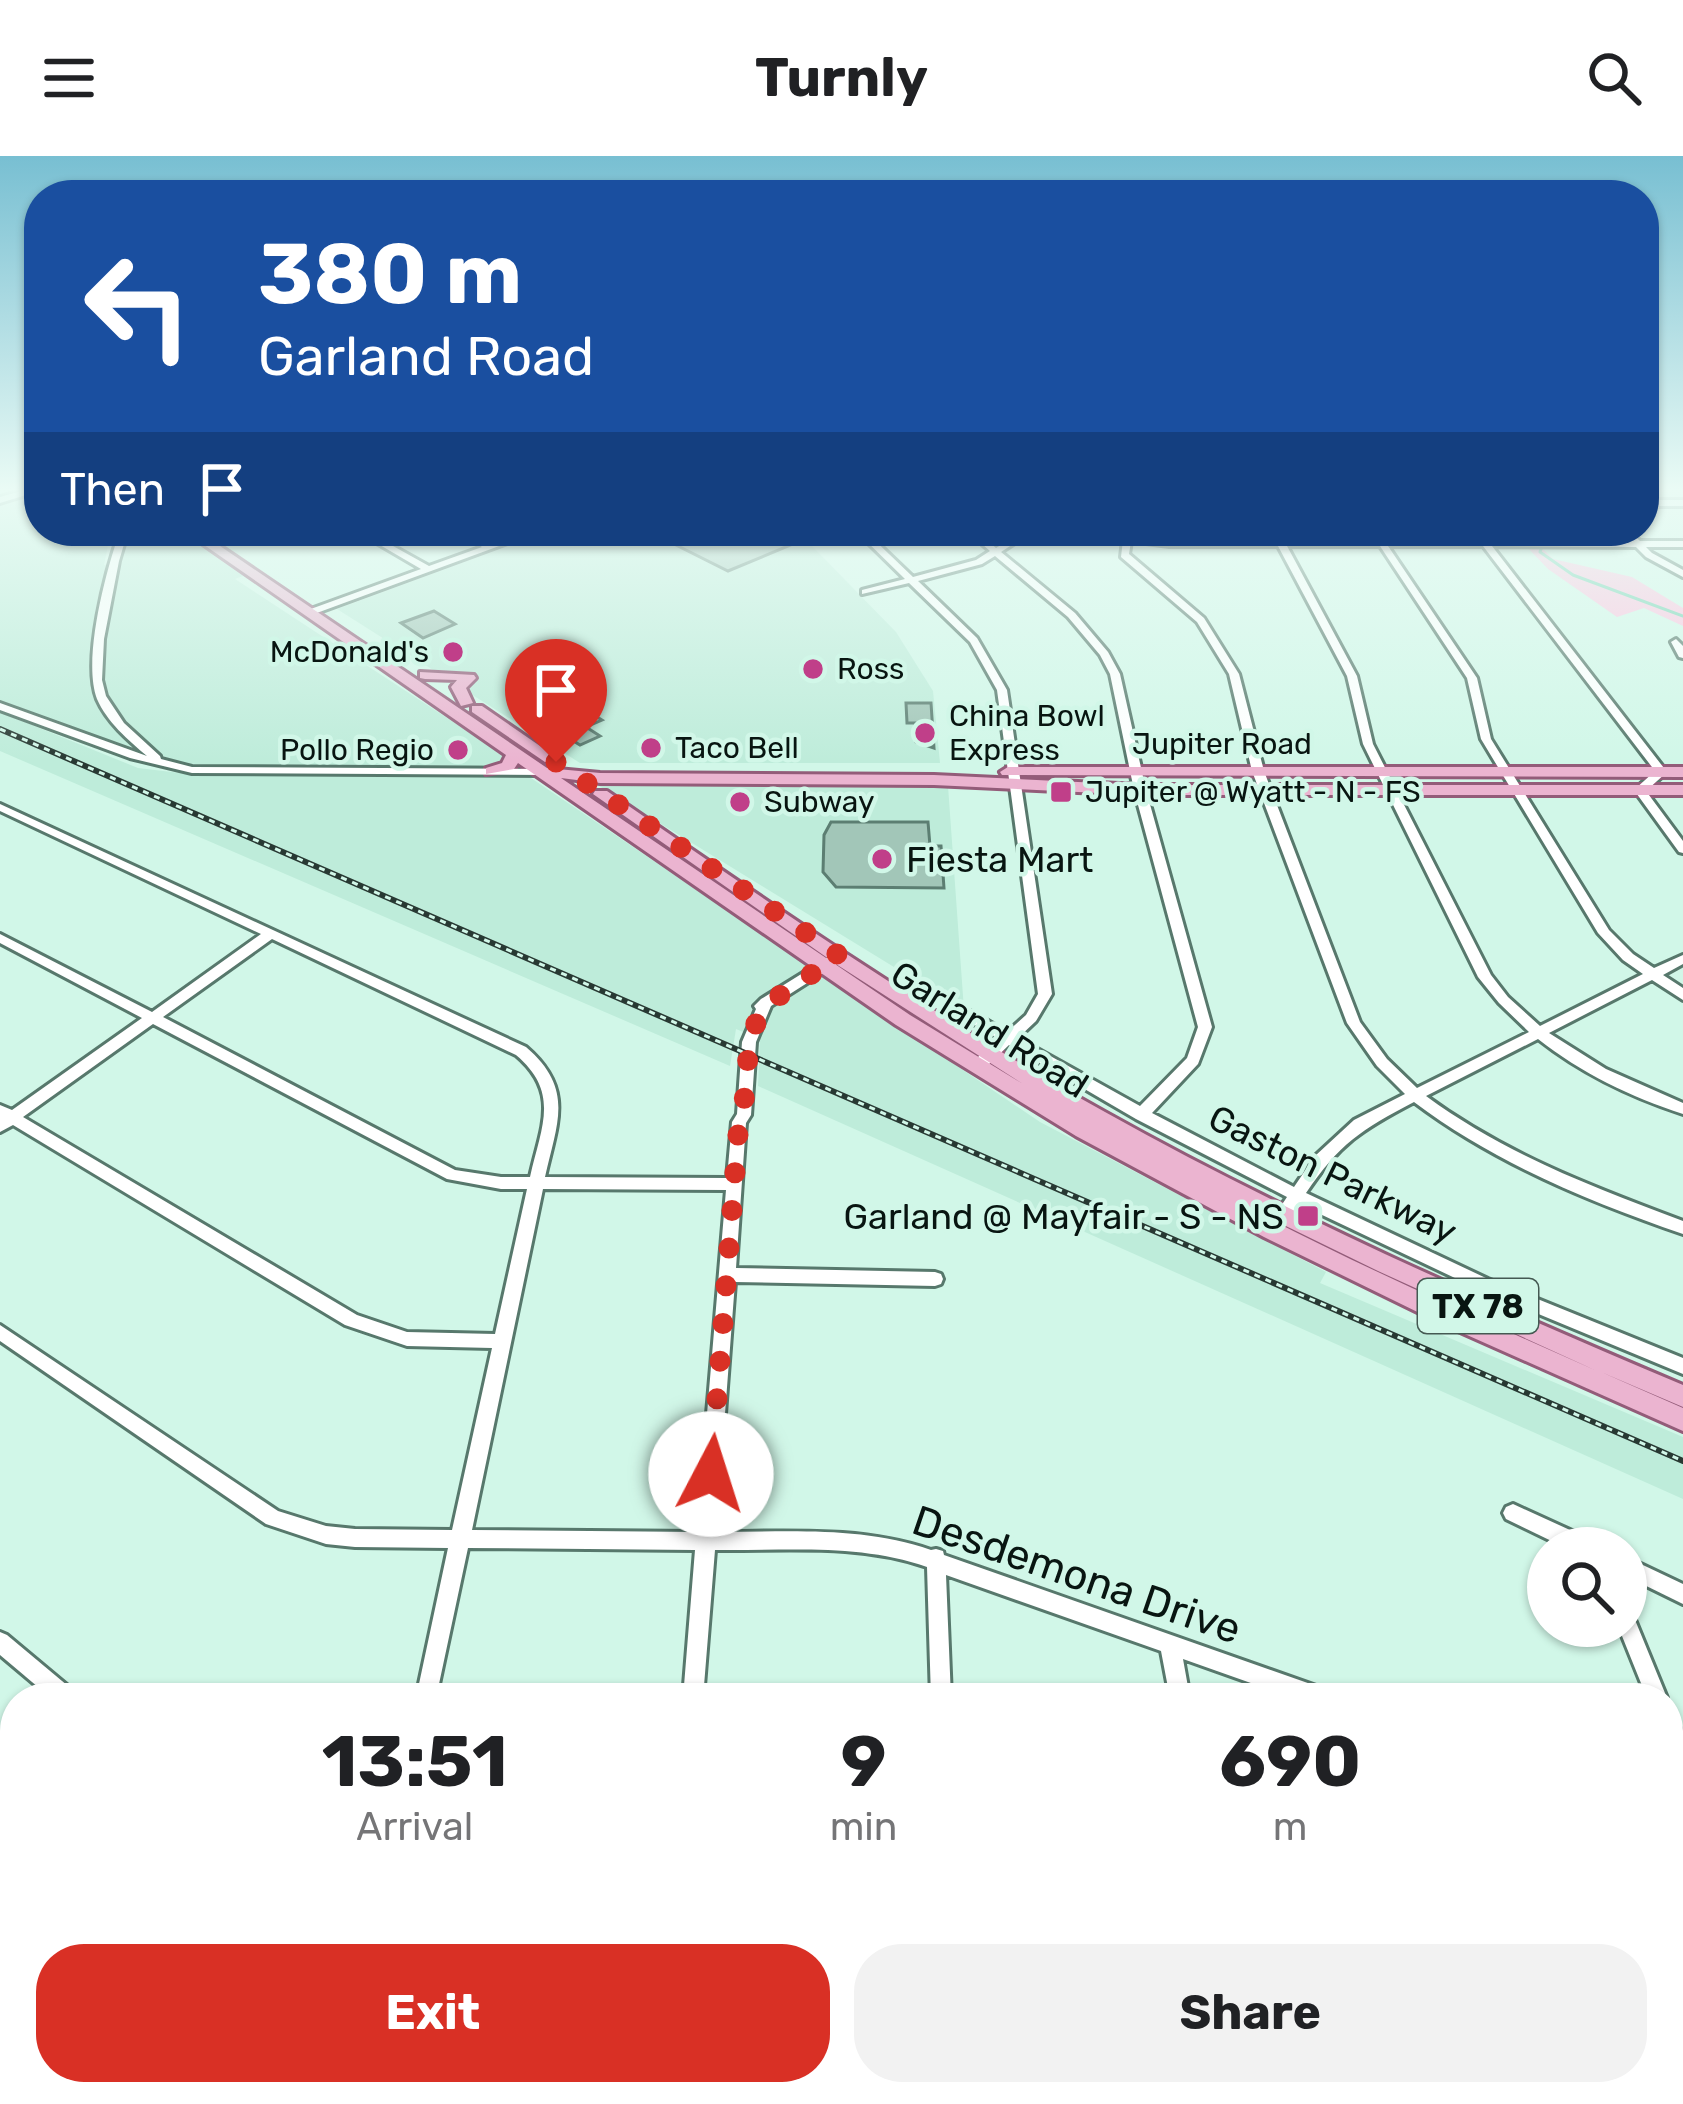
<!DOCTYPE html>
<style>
:root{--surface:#fff;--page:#f2f2f2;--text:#202124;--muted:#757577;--accent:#d93025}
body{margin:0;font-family:Rubik,sans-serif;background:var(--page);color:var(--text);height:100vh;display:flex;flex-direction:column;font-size:45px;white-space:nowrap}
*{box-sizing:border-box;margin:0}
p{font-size:39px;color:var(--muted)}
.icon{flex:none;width:66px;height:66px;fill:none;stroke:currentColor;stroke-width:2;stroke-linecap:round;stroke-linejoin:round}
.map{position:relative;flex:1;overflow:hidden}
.drawer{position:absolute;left:0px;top:1527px;width:1683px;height:423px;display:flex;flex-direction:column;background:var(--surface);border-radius:48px 48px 0 0;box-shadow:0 3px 9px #0004}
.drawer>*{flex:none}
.banner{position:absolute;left:24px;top:24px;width:1635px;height:366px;border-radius:48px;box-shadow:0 3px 9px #0004;background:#1a4fa0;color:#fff;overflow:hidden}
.fabs{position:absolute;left:1527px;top:1371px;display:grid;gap:24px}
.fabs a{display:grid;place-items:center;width:120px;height:120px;border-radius:50%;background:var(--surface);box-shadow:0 3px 9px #0004;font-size:60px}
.pin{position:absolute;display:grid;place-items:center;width:102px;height:102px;color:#fff;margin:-123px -51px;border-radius:50% 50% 50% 0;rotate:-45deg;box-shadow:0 0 12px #0007}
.pin .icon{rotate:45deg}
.me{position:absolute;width:132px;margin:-66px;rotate:5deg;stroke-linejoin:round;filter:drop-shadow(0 0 9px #0008)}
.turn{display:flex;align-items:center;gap:42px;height:252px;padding:0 36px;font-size:54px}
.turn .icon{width:156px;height:156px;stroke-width:2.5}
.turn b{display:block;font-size:84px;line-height:102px}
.then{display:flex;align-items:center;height:114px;padding:0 36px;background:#0003;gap:24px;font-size:45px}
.eta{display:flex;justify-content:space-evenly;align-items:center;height:204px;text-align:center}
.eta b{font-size:72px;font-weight:700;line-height:84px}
.button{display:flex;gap:24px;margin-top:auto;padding:24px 36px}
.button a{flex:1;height:138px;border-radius:48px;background:var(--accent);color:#fff;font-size:48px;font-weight:700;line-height:138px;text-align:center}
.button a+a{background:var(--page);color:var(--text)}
header{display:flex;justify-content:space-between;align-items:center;height:156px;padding:0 36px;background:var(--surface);font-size:54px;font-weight:700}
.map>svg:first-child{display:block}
</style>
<header><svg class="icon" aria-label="menu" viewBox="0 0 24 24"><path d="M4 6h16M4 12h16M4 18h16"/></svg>Turnly<svg class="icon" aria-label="search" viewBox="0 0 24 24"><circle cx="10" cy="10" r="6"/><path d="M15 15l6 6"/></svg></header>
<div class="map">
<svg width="1683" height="1948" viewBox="0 0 1683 1948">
<rect width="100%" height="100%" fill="#d1f7e8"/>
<!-- built -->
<g fill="#beecda">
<path d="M39 338V375H111L104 409 119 407 126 375H178L243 420 235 423 508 602 495 611 218 610 163 605 0 545V350Z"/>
<path d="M549 375H781L811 389 896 476 933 535 940 607H580L337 453Z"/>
<path d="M1137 375H1366L1371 382 1185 384 1139 380Z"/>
<path d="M0 556 138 612 197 619 528 620 1040 966 1326 1116 1320 1127 1683 1281V1343L758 930 760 883 736 873 730 910 0 595Z"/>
<path d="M596 628 948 630 964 854Z"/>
</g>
<!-- green -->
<path fill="#fec3df" d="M1527 391H1541L1553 403 1632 421 1683 452V470L1644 452 1617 461 1548 413Z"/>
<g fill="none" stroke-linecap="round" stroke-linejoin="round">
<!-- stream -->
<g stroke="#71d0b0" stroke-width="3">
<path d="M1541 375 1544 385"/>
<path d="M1542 390 1540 396 1573 419 1683 460"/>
</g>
</g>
<!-- building -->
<g fill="#a2c6b8" stroke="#5c7e72" stroke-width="3">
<path d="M648 375H764L793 388 728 415Z"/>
<path d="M434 455 455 468 423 482 401 467Z"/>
<path d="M906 547H931L934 592 916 586 915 567H907Z"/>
<path d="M584 553 602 564 586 571 600 580 580 589 548 569Z"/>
<path d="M831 666H928L930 690H941L944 732 836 731 823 716 824 679Z"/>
</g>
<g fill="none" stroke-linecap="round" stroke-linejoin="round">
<defs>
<g id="minor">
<path d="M28 333H39V335L0 347V341Z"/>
<rect x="1644" y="344" width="39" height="6"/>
<path d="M120 375H128L119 405 104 483 102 524 106 540 124 567 160 600 161 603 192 611 546 613 552 616 546 619 192 617 130 602 0 554V547L147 600C128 584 107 566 97 543 82 504 106 414 120 375Z"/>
<path d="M356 375H366L429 410 482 391 457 375H467L490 389 528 375H540L314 458H308V454L421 413Z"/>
<path d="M856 375H865L913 421 976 404 990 395 967 375H976L996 392 1023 375H1033L1001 396 1075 457 1108 496 1120 518 1146 634 1212 871 1198 908 1152 957 1294 1031 1315 1000 1354 964 1405 938 1377 910 1347 867 1252 615 1229 518 1197 466 1121 401 1123 384 1072 378 1068 375 1124 379 1125 375H1133L1132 380 1169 384 1376 385 1370 375H1378L1385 385H1479L1472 375H1481L1488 385H1630L1621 375H1630L1640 385H1683V391H1646L1652 397 1683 414V421L1646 401 1636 391 1492 390 1667 616 1646 635 1683 685V697L1679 696 1634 634 1655 615 1483 390H1388L1477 522 1491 583 1609 774 1633 798 1654 812 1683 799V808L1663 819 1683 832V844L1652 824 1549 877 1606 913 1683 947V958C1631 941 1581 917 1538 883L1426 940C1505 998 1592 1031 1683 1065V1078C1588 1045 1495 1007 1414 946 1362 973 1339 988 1306 1037L1488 1123 1683 1202V1218L1476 1132 1299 1048 1283 1072H1271L1269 1068 1287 1041 1136 963 1009 889 988 909H978L976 905 978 901 999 883 961 861 959 858 961 855H971L1007 876 1026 859 1038 838 997 534 970 486 909 427 862 438V434L905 423ZM1131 385 1169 390H1278L1347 520 1363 588 1478 821 1499 847 1529 876 1417 932 1387 903 1360 866 1264 615 1239 518 1204 462 1129 398ZM1287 390H1380L1467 522 1481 583 1598 777 1623 804 1643 818 1540 870 1508 841 1491 819 1373 588 1357 520ZM995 400 1068 461 1100 499 1110 518 1134 634 1198 871 1187 902 1140 950 1018 882 1036 865 1052 838 1007 534 977 482 918 425 982 408Z"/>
<path d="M1676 483 1683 490V502L1679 501 1671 486Z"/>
<path d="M0 648 526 891C575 933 557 967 545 1021L727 1022 732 966 737 958 742 886 756 853 754 850 761 843 827 802H837L839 805 837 808 771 850 756 886 751 959 746 967 736 1112 935 1116 941 1118 943 1123 941 1128 935 1130 735 1126 716 1376C788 1376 862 1370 931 1394L936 1393 943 1395 944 1399 1322 1532 1329 1535 1332 1542H1293L1183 1503 1190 1542H1170L1161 1495 946 1419 951 1542H931L927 1411C859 1387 785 1395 715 1394L703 1542H683L695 1394 468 1392 436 1542H416L448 1392 355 1391 326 1388 266 1368 0 1185V1169L278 1355 326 1370 355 1373 452 1374 492 1192 407 1190 345 1169 13 969 0 976V949L12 954 142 862 0 787V778L152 856 261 778 0 655ZM272 783 516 899C561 937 541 971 530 1021H501L455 1014 163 861ZM153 868 447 1023 501 1033H527L495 1178 407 1176 357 1159 23 961ZM543 1033 726 1034 697 1376 472 1374Z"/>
<path d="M1513 1348 1594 1385 1597 1392H1566L1506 1363 1503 1357 1506 1351Z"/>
<path d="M1626 1401 1683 1428V1448L1626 1420Z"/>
<path d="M1626 1456 1633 1459 1667 1542H1647L1618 1470H1626Z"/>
<path d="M0 1476 7 1479 74 1535 77 1542H51L0 1499Z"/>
<path d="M1668 1559 1676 1562 1683 1581V1618L1675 1615 1668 1597Z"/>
<path d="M15 1593V1620L8 1628 0 1631V1604L7 1596Z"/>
<path d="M329 1935H355L352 1948H326Z"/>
<path d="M649 1935H675L674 1948H648Z"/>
<rect x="945" y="1935" width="26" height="13"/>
<path d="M1231 1935H1257L1259 1948H1233Z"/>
<path d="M1520 1935H1546L1550 1948H1524Z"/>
</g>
<g id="major">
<path d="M184 375H198L547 612 600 617 934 619 1140 629H1683V639H1140L934 629 600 627 561 622 910 859 1023 928 839 810 593 638 595 635H607C769 747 932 860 1105 956 1291 1060 1487 1146 1683 1229V1251L1601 1216 1683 1252V1275L1440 1167 1264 1081 1076 980 896 869 518 607 514 613 486 618V612L502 607 506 599ZM1237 1046 1378 1115 1597 1215C1476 1161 1354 1108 1237 1046Z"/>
<path d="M420 516 474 519 476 522 466 532 473 547 461 550 451 531 457 524 425 523 420 522Z"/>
<path d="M472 550H482L559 603 557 606H545L472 556Z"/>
<path d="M1008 611H1683V621L1002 619 1000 616Z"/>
</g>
</defs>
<!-- minor casing -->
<use href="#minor" stroke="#57786c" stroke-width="6"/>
<!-- major casing -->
<use href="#major" stroke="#935c79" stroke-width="6"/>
<!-- minor -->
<use href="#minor" fill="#fff" fill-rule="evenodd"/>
<!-- major -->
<use href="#major" fill="#ebb4d0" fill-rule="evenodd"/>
<defs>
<path id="rail" d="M0 573 1683 1305"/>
</defs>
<!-- rail casing -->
<use href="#rail" stroke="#283933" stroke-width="6"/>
<!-- rail -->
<use href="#rail" stroke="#d1f7e8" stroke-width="3" stroke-dasharray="6" stroke-linecap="butt"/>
</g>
<!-- sky -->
<linearGradient id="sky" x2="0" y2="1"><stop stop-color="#78bfd2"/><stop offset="0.55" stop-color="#eafbf5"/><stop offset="1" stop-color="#eafbf5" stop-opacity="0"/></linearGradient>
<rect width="1683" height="606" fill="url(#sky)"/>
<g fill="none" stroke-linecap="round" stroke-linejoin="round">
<!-- route -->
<path stroke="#d93025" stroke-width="21" stroke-dasharray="0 37.8" d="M556 606 840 800C747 860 752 847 743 959L739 966 711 1318"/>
</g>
<!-- markers -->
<g fill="#c03f89" stroke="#d1f7e8" stroke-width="4.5">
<circle cx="453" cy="496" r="12"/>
<circle cx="813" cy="513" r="12"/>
<circle cx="925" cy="577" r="12"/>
<circle cx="651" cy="592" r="12"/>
<circle cx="458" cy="594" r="12"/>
<rect x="1049" y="624" width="24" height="24" rx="6"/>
<circle cx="740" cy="646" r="12"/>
<circle cx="882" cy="703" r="12"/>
<rect x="1296" y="1048" width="24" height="24" rx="6"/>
</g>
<g text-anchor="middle" stroke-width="9" stroke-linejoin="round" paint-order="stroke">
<!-- far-poi labels -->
<g font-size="30" fill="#081511" stroke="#d1f7e8" text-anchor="start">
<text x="429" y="506" text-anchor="end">McDonald's</text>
<text x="837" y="523">Ross</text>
<text x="949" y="570">China Bowl<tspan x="949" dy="34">Express</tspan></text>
<text x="675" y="602">Taco Bell</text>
<text x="434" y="604" text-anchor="end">Pollo Regio</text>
<text x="1085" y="646">Jupiter @ Wyatt - N - FS</text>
<text x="764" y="656">Subway</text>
</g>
<!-- far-street labels -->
<g font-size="30" fill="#081511" stroke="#d1f7e8">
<text x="1222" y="598">Jupiter Road</text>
</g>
<!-- shield labels -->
<rect fill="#d1f7e8" stroke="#445952" stroke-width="3" x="1418" y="1123" width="120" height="54" rx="9"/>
<g font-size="33" font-weight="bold" fill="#081511">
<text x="1478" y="1162">TX 78</text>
</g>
<!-- poi labels -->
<g font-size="36" fill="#081511" stroke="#d1f7e8" text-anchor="start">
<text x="906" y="716">Fiesta Mart</text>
<text x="1284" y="1073" text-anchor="end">Garland @ Mayfair - S - NS</text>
</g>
<!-- street labels -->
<g font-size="36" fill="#081511" stroke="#d1f7e8">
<text transform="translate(990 873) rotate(32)" y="13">Garland Road</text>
<text transform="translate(1333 1018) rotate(26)" y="13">Gaston Parkway</text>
</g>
<!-- near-street labels -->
<g font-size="42" fill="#081511" stroke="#d1f7e8">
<text transform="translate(1077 1418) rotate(19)" y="15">Desdemona Drive</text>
</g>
</g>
</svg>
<div class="fabs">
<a><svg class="icon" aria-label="search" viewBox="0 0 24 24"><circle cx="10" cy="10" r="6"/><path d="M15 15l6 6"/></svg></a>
</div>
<div class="pin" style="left:556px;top:606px;background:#d93025"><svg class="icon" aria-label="arrive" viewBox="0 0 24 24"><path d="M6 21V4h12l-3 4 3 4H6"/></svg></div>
<svg class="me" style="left:711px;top:1318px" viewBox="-20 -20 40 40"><circle r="19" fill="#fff"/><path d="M0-13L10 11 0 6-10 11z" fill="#d93025"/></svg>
<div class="banner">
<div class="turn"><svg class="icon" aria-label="left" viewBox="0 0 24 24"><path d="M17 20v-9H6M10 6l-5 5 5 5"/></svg><div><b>380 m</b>Garland Road</div></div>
<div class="then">Then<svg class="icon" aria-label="arrive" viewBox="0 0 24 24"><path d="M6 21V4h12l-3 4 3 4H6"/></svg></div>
</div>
<section class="drawer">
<div class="eta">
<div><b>13:51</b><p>Arrival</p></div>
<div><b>9</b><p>min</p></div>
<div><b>690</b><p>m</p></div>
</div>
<div class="button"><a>Exit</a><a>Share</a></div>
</section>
</div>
